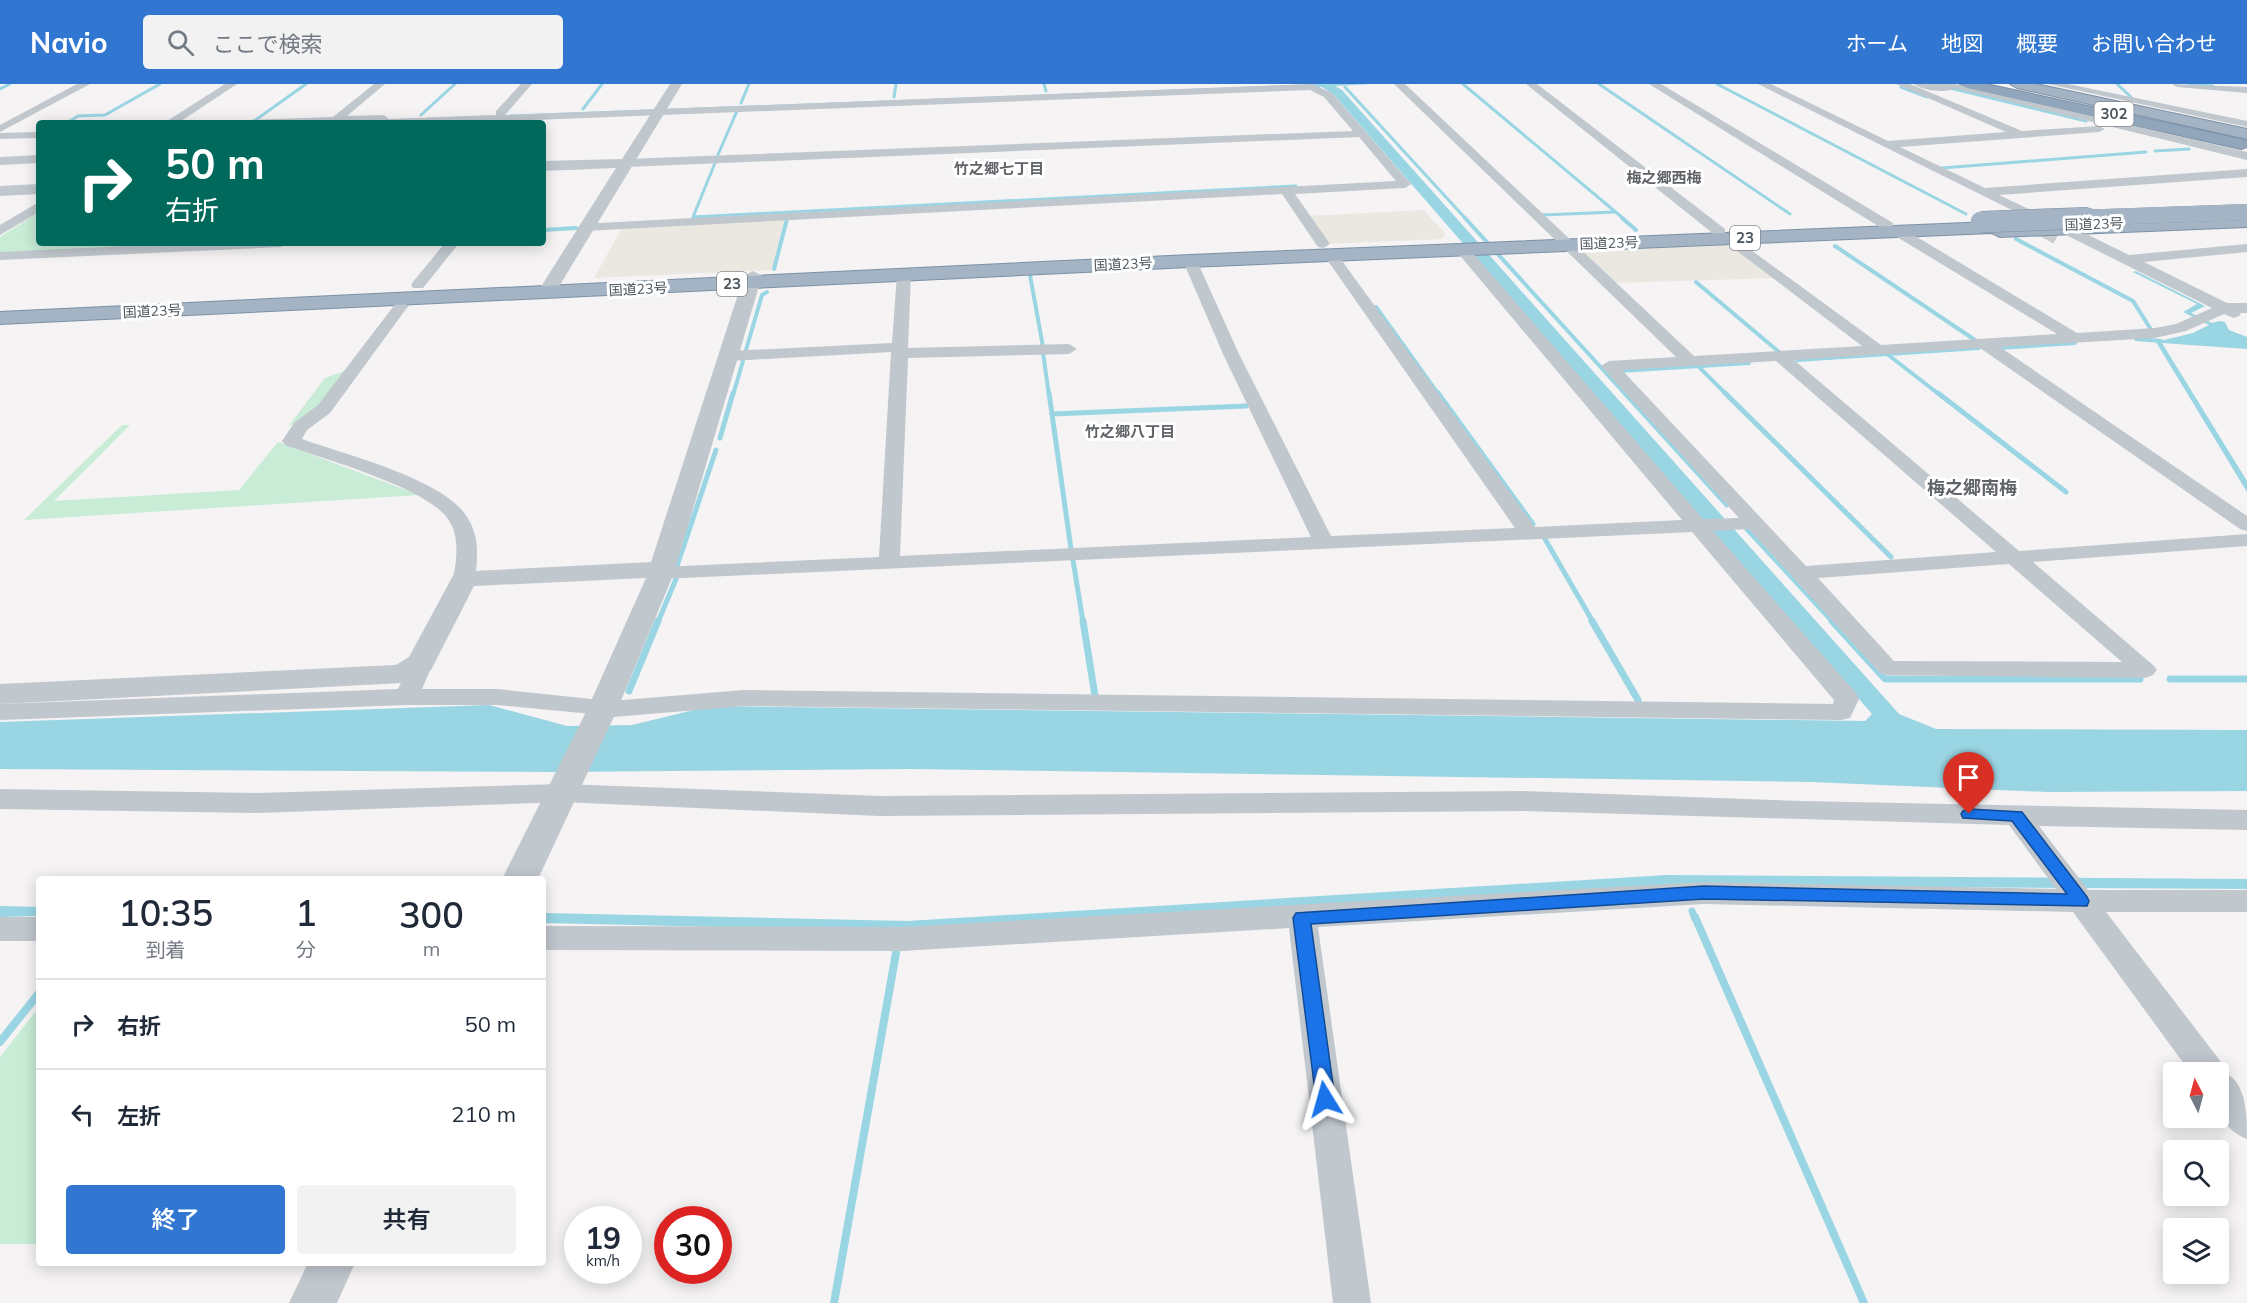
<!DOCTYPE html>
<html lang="ja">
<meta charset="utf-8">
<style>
:root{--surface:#fff;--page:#f2f2f3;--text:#1f2937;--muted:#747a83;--line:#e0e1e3;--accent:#3177d1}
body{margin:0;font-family:Mulish,"Noto Sans JP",sans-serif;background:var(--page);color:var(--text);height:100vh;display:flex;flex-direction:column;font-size:22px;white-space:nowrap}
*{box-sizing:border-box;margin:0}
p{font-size:20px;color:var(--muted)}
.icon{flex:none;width:33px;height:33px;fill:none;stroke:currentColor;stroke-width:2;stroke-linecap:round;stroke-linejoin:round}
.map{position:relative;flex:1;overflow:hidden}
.drawer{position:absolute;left:36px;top:792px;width:510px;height:390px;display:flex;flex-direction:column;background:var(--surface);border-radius:6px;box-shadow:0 3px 15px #0003}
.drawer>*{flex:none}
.guide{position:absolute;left:36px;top:36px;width:510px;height:126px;border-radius:6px;box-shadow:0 3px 15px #0003;background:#00695c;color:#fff;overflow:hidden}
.needle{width:39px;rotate:354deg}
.controls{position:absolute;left:2163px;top:978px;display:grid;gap:12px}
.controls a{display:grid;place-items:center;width:66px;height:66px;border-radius:6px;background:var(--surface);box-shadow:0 3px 15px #0003;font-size:30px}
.speed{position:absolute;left:564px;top:1122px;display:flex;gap:12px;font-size:30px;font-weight:700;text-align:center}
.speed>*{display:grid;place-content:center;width:78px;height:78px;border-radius:50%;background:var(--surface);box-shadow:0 3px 15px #0003;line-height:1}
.speed small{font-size:15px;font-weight:400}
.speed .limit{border:9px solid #d22;background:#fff;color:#111}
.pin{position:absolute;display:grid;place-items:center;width:51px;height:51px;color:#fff;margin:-62px -26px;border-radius:50% 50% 50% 0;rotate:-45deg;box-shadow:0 0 6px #0007}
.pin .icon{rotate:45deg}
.me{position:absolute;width:66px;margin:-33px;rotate:352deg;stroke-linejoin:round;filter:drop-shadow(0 0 4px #0008)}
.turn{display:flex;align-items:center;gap:21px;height:126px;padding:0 30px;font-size:27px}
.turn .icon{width:78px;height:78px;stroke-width:2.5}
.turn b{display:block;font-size:42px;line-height:51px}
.eta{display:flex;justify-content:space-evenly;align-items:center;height:102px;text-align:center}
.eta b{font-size:36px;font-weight:600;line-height:42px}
.button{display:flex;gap:12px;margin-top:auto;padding:12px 30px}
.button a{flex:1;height:69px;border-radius:6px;background:var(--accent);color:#fff;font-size:24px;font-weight:600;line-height:69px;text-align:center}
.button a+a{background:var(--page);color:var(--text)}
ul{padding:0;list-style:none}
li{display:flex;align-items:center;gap:18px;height:90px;padding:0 30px;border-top:2px solid var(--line)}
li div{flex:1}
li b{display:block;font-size:22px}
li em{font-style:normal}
header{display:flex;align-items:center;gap:36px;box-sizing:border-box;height:84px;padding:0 30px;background:var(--accent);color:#fff}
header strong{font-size:28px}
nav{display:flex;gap:33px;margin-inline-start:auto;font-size:21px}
.search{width:420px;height:54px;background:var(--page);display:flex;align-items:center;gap:15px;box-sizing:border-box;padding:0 21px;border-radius:6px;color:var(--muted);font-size:22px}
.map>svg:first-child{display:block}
</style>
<header>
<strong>Navio</strong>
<div class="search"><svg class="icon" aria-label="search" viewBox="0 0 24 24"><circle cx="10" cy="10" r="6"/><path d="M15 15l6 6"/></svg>ここで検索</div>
<nav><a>ホーム</a><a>地図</a><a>概要</a><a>お問い合わせ</a></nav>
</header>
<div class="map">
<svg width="2247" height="1219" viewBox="0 0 2247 1219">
<rect width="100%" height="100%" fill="#f5f3f3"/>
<!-- commercial -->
<g fill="#eae8e1">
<path d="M1424 126 1445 150 1442 155 1327 160 1308 132Z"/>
<path d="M785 133 772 186 594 194 623 142Z"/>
<path d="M1726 159 1775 194 1616 199 1581 166Z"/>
</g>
<!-- green -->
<g fill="#c8ecd6">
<path d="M39 128V159H245L0 171V153Z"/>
<path d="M347 286 316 326 288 343 325 294Z"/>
<path d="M122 341H130L54 417 239 406 278 358 419 411 24 436Z"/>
<path d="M39 923V1160H0V973Z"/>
</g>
<!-- water -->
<g fill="#9ad5e4">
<path d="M1317 0H1371L1335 2 1342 6 1899 630 1936 645 2247 646V707L2048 708 1811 698 910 685 550 688 0 685V638L489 621 567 642 632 641 710 622 1865 637 1872 630 1334 11 1322 3 293 39Z"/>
<path d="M2136 187 2205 222 2191 229 2212 239 2219 237 2225 238 2229 246 2247 253V265L2162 259 2247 397V408L2156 258 2193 249 2209 241 2183 228 2197 220 2133 188Z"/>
<path d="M1667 791 2247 795V805L1728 802 900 847 543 839V829L907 837Z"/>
<path d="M0 822 39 823V832L0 833Z"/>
</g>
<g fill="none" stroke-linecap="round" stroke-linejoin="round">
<!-- stream-far4 -->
<g stroke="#9ad5e4" stroke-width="3">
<path d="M1044 0 1046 7"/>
<path d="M1463 0 1624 135"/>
<path d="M1599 0 1790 130"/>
<path d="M1717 0 1966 130"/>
<path d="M2117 0 2132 14"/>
<path d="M2189 0 2213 2"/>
<path d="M1345 3 1466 135"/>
<path d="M1901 3 1927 13"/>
<path d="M1950 4 2086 37"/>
<path d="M0 5 10 0"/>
<path d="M894 13 896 0"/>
<path d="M741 19 749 0"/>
<path d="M583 25 602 0"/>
<path d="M421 31 455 0"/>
<path d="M254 37 306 0"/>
<path d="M67 39 78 32 105 31 160 0"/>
<path d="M2155 67 2189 65"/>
<path d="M717 73 737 27"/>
<path d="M715 79 693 133 1296 102"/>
<path d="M1942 84 2146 68"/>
<path d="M1542 131 1615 128"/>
</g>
<!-- stream-far3 -->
<g stroke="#9ad5e4" stroke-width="4">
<path d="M1465 134 1626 311"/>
<path d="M1622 134 1636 146"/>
<path d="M543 146 576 144"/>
<path d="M2016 155 2133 217 2150 244"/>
<path d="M1835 162 1975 256"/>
<path d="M774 185 787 135"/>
<path d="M1030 191 1043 263"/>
<path d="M1696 198 1779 268"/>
<path d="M1376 223 1439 311"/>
<path d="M2136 255 2161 257"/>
<path d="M1998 264 2075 259"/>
<path d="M746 266 762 211 767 208"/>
<path d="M1043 269 1049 311"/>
<path d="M1887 270 1940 311"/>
<path d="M1797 276 1979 264"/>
<path d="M1698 282 1727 311"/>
<path d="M1619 287 1749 279"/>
<path d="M733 311 743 277"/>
</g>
<!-- stream-far2 -->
<g stroke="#9ad5e4" stroke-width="5">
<path d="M1049 309 1071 465"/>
<path d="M1438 309 1533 440"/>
<path d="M1625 309 1727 421"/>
<path d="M1725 309 1891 473"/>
<path d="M1938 309 2066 408"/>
<path d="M1052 330 1246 322"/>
<path d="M720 354 733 309"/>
<path d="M1746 444 1833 538"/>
<path d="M1545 455 1593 538"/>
<path d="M1073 476 1083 538"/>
<path d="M677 482 716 366"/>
<path d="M658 538 676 495"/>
</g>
<!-- stream-far1 -->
<g stroke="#9ad5e4" stroke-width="7">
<path d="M1083 537 1095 612"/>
<path d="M1592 537 1638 616"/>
<path d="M1832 537 1885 595H2140"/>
<path d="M2170 595H2247"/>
<path d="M629 607 658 537"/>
<path d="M1692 827 1695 835"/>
</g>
<!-- stream -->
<g stroke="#9ad5e4" stroke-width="8">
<path d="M1695 833 1864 1219"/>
<path d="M0 958 39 909"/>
<path d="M834 1219 896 869"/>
</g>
<!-- minor-tunnel -->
<path stroke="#cbccce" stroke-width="15" stroke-dasharray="15 8" stroke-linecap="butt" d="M2024 135 2057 153"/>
<defs>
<g id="trunk">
<path d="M2010 0H2036L2247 45V55L2017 4Z"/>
<path d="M2247 133V143L2000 153 1992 149 1190 183 0 240V228L1190 171 1991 138 1999 142Z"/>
</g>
<path id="motorway" d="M1960 0H1986L2241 55 2247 57V63L2241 65 1967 4Z"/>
</defs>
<!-- trunk casing -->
<use href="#trunk" stroke="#7c91a7" stroke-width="2"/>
<!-- motorway casing -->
<use href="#motorway" stroke="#7c91a7" stroke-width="2"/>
<!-- minor -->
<g fill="#c0c7cd" fill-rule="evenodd">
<path d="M77 0H90L0 48V41Z"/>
<path d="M225 0H237L178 39H164Z"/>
<path d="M374 0H385L347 32 384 31 389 35 496 31V27L521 0H532L505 31 1312 0 1332 9 1411 100 1405 104 1295 110 1330 160 1323 164 1318 163 1282 110 585 147 580 146V140L1396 97 1359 53 626 83 620 79 626 75 1353 47 1324 13 1310 6 455 39H242L248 36 333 33Z"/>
<path d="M1394 0H1405L1694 272 1862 262 1724 157V151L1729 150 1881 261 2057 250 1892 150V145H1883L1649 0H1661L1893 139V144H1902L2077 249 2155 244 2176 240 2212 224 2062 149V143H2072L2129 171 2247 160V168L2144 178 2227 219H2247V229H2241L2239 232 2234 234 2224 230 2186 247 2155 254 2000 263 2247 432V447L2240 445 1980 264 1794 276 2019 467 2247 450V462L2033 478 2153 581 2157 586 2153 591 2145 594 1888 591 1880 589 1749 445 1713 447 1856 609 1859 615 1850 634 1841 636 744 622 602 634 592 630 497 621H407L0 636V620L398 605 413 574 421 572 429 574 433 579 422 605H497L611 617 744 606 1833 620 1834 616 1692 448 661 495 653 494 650 489 653 484 661 483 879 473 891 268 730 277 722 272 730 267 892 259 897 191 904 187 911 191 908 264 1069 260 1077 265 1069 270 908 274 900 472 1311 453 1223 270 1183 177 1190 173 1197 177 1239 270 1331 452 1515 444 1328 177 1335 173 1340 174 1535 443 1682 436 1457 168V162H1467L1703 435 1739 434 1601 282 1609 277 1676 273ZM1776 277 1996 468 1806 482 1622 286ZM2009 480 2122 578 1894 577 1818 494Z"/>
<path d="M1526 0H1537L1725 145V151H1715Z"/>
<path d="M1758 0H1771L1888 57 2006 48 1896 0H1910L2022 47 2099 42 2105 45 2099 48 1900 63 1985 104 2247 85V93L1999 111 2037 129V135L2032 136Z"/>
<path d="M1937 0H1955L2247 68V76Z"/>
<path d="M2048 0H2068L2247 37V43Z"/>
<path d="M2172 0 2247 3V9L2177 3Z"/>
<path d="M39 48V54L0 55V49Z"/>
<path d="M39 71V79L0 81V73Z"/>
<path d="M39 118V128L0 151V141Z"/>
<path d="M191 159H288L281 163 0 176V168Z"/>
<path d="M445 159H459L423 204H413L411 201 413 198Z"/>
<path d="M401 217 409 222 406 225 330 329 307 346 302 355C344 370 431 392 461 425 472 437 477 452 477 467 477 477 477 490 472 499H456L453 494C457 475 460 452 448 435 426 403 323 375 285 361L282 357 294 339 318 321 396 219Z"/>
<path d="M562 700 880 712 1524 707 1801 717 2247 726V746L2039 742 2088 806H2247V828H2106L2221 978 2225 989C2247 999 2247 1032 2247 1055 2215 1042 2218 1017 2218 988H2190L2073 828 1704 820 1318 843 1371 1219H1333L1289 844 902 867 543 866V842L902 843 1704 798 2056 805 2009 741 1524 727 880 732 562 718 258 729 0 725V705L258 709Z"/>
<rect x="0" y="833" width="39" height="24"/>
</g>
<!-- tertiary -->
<g fill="#c0c7cd" fill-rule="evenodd">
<path d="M670 0H682L555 209 553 213H539L537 209 616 84 543 87V77L622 75Z"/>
<path d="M1914 0H1954L1957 3C1949 10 1922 7 1914 0Z"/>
<path d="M39 100V110L0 112V102Z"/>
<path d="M753 187 762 192 674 489 617 626 538 795H502L587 626 646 494 474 502 431 586 402 599 0 620V600L396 581 409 573 455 488 651 478 744 192Z"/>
<path d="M308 1179H355L337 1219H289Z"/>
</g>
<!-- trunk -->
<use href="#trunk" fill="#a4b4c4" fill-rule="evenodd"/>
<!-- motorway -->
<use href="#motorway" fill="#91a5bb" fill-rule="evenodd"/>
<defs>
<path id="trunk-bridge-far1" d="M2048 135 2247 128"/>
<path id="trunk-bridge" d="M1981 138 2088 134"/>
</defs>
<!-- trunk-bridge-far1 casing -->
<use href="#trunk-bridge-far1" stroke="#7c91a7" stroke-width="16" stroke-linecap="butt"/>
<!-- trunk-bridge casing -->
<use href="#trunk-bridge" stroke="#7c91a7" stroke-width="22" stroke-linecap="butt"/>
<!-- trunk-bridge-far1 -->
<use href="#trunk-bridge-far1" stroke="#a4b4c4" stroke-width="16"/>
<!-- trunk-bridge -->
<use href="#trunk-bridge" stroke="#a4b4c4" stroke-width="21"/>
</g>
<!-- route -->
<path fill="#1a73e8" stroke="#114b97" stroke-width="1.5" d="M1969 725 2022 728 2087 813 2089 817 2087 822 1704 815 1311 840 1335 1015 1332 1021 1325 1024 1319 1021 1316 1015 1293 834 1296 829 1704 802 2067 810 2012 737 1963 734 1961 730 1963 727Z"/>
<g text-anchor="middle" stroke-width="6" stroke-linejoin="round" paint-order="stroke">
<!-- far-street labels -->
<g font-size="14" fill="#4c565e" stroke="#fff">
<text transform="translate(2094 140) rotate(-2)" y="5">国道23号</text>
<text transform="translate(1609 159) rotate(-2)" y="5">国道23号</text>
<text transform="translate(1123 180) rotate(-3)" y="5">国道23号</text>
<text transform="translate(638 205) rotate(-3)" y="5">国道23号</text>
<text transform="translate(152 227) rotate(-3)" y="5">国道23号</text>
</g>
<!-- shield labels -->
<g fill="#fff" stroke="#82898e" stroke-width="1.5">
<rect x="2094.5" y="18" width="39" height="24" rx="4.5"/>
<rect x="1730" y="142" width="30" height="24" rx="4.5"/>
<rect x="717" y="188" width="30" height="24" rx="4.5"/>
</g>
<g font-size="15" font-weight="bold" fill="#4c565e">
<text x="2114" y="35">302</text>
<text x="1745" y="159">23</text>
<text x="732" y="205">23</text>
</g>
<!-- far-neighbourhood labels -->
<g font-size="15" font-weight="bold" fill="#606367" stroke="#fff">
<text x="999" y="90">竹之郷七丁目</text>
<text x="1664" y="99">梅之郷西梅</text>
<text x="1130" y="353">竹之郷八丁目</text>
</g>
<!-- neighbourhood labels -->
<g font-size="18" font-weight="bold" fill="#606367" stroke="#fff">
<text x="1972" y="410">梅之郷南梅</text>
</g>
</g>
</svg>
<div class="controls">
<a><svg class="needle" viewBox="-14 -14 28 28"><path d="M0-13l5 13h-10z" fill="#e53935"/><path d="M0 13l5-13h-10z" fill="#747a83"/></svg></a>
<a><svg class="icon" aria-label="search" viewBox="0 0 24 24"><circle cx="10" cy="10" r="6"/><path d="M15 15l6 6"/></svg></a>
<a><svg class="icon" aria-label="layers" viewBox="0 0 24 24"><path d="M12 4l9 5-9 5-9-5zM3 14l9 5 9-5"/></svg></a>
</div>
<div class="speed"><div>19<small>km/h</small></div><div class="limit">30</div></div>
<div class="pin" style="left:1969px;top:730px;background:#d93025"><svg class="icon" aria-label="arrive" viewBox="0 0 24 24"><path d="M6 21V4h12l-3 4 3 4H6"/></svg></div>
<svg class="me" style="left:1325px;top:1015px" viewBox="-20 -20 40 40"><path d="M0-17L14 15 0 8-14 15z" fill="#1a73e8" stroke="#fff" stroke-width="4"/></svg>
<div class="guide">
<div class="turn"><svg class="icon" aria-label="right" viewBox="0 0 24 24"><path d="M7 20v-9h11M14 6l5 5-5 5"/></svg><div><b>50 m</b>右折</div></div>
</div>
<section class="drawer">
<div class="eta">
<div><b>10:35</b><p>到着</p></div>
<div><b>1</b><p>分</p></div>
<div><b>300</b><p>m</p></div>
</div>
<ul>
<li><svg class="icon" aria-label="right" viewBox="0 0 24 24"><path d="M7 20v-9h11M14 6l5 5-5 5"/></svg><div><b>右折</b></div><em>50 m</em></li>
<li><svg class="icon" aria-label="left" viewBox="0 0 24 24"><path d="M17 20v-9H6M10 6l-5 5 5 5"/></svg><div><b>左折</b></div><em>210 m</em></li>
</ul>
<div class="button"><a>終了</a><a>共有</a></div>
</section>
</div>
